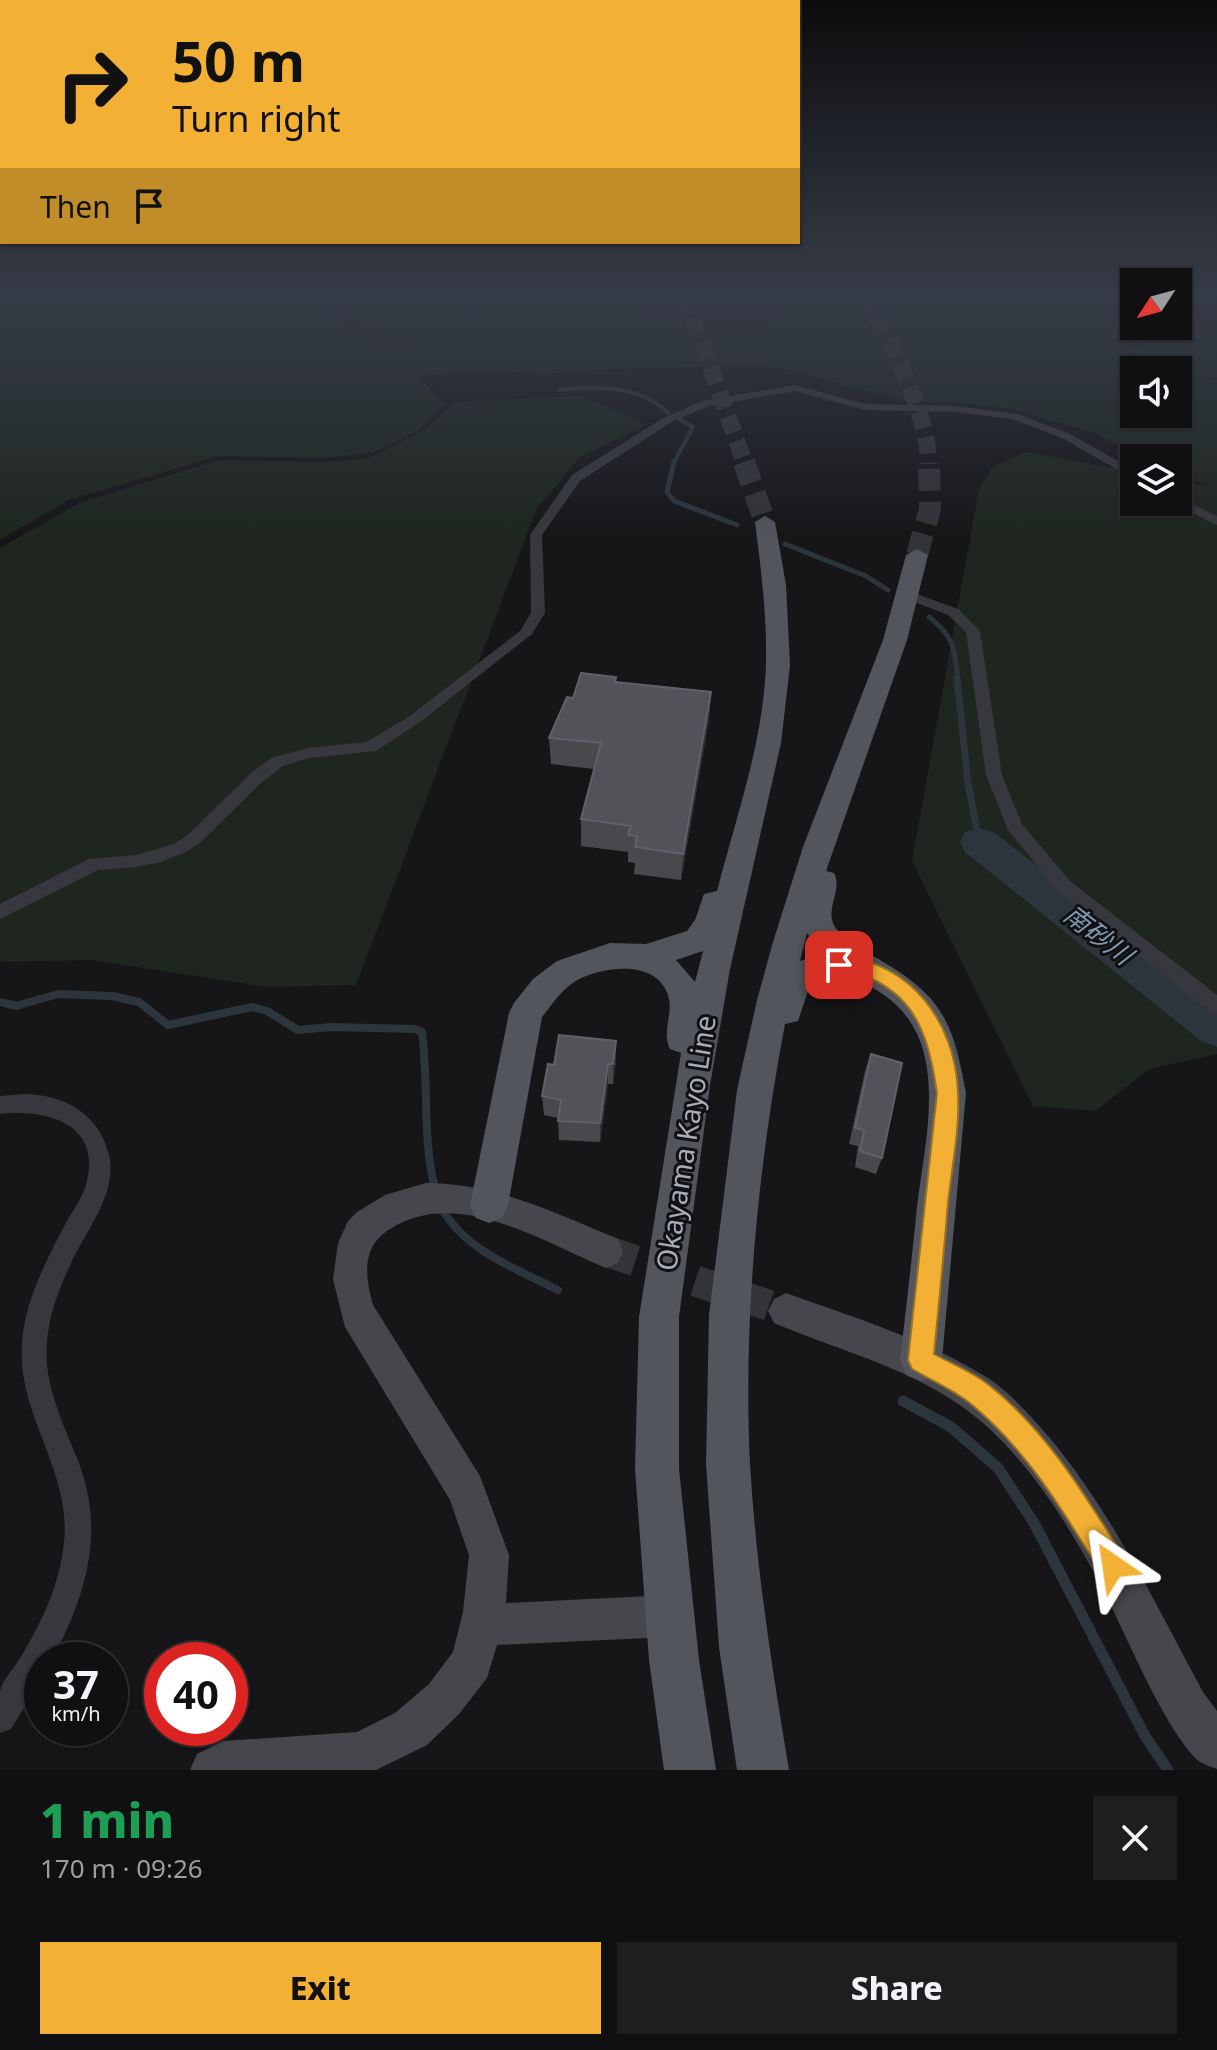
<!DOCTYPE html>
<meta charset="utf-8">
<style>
:root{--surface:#101012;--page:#1e1e20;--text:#f1f3f6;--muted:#9c9d9f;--line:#303032;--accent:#f2b134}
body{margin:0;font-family:"Noto Sans","Noto Sans JP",sans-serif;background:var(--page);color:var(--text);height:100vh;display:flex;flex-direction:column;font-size:30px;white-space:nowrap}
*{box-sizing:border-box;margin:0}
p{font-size:26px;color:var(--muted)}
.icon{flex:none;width:44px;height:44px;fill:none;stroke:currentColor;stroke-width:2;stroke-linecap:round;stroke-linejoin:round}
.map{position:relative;height:1770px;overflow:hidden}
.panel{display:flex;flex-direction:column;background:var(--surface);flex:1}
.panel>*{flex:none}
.guide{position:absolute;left:0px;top:0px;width:800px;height:244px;box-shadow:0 2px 6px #0004,0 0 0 2px var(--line);background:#f2b134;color:#111;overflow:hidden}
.needle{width:52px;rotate:234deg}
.tools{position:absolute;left:1120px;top:268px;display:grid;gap:16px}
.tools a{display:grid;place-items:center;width:72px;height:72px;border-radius:0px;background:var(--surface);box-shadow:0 2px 6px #0004,0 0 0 2px var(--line);font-size:40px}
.speed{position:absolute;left:24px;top:1642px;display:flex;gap:16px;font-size:40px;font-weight:700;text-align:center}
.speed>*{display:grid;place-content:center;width:104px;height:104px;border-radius:50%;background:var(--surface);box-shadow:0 2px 6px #0004,0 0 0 2px var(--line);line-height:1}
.speed small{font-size:20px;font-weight:400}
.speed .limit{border:12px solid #d22;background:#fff;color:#111}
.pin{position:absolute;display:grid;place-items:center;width:68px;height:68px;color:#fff;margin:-34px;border-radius:16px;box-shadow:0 4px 12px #0006}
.me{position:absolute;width:88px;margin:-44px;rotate:328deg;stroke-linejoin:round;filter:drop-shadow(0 0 6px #0008)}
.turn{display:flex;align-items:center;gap:28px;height:168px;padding:0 40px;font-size:36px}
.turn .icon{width:104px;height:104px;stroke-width:2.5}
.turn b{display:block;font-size:56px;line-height:68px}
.then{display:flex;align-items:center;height:76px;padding:0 40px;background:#0003;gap:16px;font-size:30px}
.round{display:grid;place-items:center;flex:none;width:84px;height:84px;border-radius:0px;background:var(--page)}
.headline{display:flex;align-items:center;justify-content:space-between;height:136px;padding:0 40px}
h1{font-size:48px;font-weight:800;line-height:60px;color:#1e9e55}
.action{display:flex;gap:16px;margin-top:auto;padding:16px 40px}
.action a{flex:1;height:92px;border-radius:0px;background:var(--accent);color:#111;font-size:32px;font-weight:800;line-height:92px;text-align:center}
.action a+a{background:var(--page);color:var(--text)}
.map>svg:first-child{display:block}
</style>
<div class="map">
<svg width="1217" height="1770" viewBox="0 0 1217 1770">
<rect width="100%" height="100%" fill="#161618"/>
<!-- green -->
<g fill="#1e261f">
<path d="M0 294H300L364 333 398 347 469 322 490 303 533 294 601 302 730 334 758 327 810 294H1134V326H1149L1122 351 1169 370H1134V414H1178V374L1217 380V1054L1150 1069 1095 1111 1033 1106 912 861 979 489 993 466 1026 452 1134 472V502H1178V480L1214 487 1178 475V458H1141L1095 433 1013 409 945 401 925 403 855 389 795 370 758 366 608 369 544 374 494 370 418 376 445 404 420 430 374 453 322 458 219 456 69 500 0 540Z"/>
<path d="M305 294H523L487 301 466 322 399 345Z"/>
<path d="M556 294H738L675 309Z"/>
<path d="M1217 322V378L1183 374 1128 351 1171 326 1209 325Z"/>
<path d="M580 396 647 424 579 458 537 508 356 985 268 987 91 960 0 962V548L79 503 219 460 324 462 369 458 423 431 455 402Z"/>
</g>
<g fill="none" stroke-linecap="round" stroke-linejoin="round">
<!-- stream-far4 -->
<g stroke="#2c353c" stroke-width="4">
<path d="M559 390C596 386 640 385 668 413"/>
<path d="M673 464 693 427 679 419"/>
</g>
<!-- stream-far3 -->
<g stroke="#2c353c" stroke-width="5">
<path d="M674 462 667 492 674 501 737 525"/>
<path d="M785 544 866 576 888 590"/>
<path d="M929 617C955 637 954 648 958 680"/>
</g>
<!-- stream-far2 -->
<path stroke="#2c353c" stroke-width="7" d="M957 678 968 783 979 842"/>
<!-- stream-far1 -->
<g stroke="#2c353c" stroke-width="8">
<path d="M0 1002 16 1006 58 994 112 996 139 1002 168 1025 252 1007 267 1011 298 1030 331 1027 415 1029 422 1032C429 1085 422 1137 435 1189"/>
<path d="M440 1205C463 1250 515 1268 558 1290"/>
</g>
<!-- stream -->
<path stroke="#2c353c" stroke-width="11" d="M903 1401 951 1427 998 1468 1034 1523 1145 1736 1168 1770"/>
<!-- river -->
<path fill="#2c353c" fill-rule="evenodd" d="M979 828 993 832 1217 1003V1047L1201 1041 965 852 960 842 965 832Z"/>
<!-- secondary-tunnel -->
<path stroke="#333438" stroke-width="31" stroke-dasharray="31 16" stroke-linecap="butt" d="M606 1251 786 1311"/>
<!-- primary-tunnel-far1 -->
<g stroke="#333438" stroke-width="17" stroke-dasharray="17 9" stroke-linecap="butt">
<path d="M684 294 745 464"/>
<path d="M864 294C889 337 928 414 929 464"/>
</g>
<!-- primary-tunnel -->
<g stroke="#333438" stroke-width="22" stroke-dasharray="22 11" stroke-linecap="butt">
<path d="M744 462 765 522"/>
<path d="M917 555 930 509 929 462"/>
</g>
<!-- street -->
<g fill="#37383d" fill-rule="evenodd">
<path d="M795 385 865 404 954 406 1018 414 1070 434 1134 470V479L1062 438 1012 419 954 412 865 410 795 391 709 406 673 421 580 481 542 535 545 613 532 634 420 722 376 751 309 758 283 766 262 782 201 842 186 852 161 862 136 867 98 870 0 919V904L89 859 136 855 174 844 189 834 250 774 271 758 308 748 366 742 410 716 520 631 531 613 530 535 572 475 665 417 702 401Z"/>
<path d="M1178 497 1217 516V525L1174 504 1178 502Z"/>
<path d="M909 591 958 609 980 631 1002 775 1022 824 1070 881 1217 995V1014L1210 1012 1058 891 1008 830 986 775 966 632 948 615 904 598V592Z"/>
<path d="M23 1094C63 1094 99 1113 109 1155 118 1192 87 1229 72 1261 60 1286 49 1313 47 1342 43 1382 62 1421 77 1458 106 1530 87 1593 52 1660H42V1679L11 1729 0 1733C0 1721 0 1703 0 1691 3 1679 16 1666 22 1655 43 1620 60 1583 64 1542 72 1471 16 1413 22 1343 25 1299 48 1257 68 1219 75 1207 84 1195 87 1181 101 1122 44 1109 0 1114V1096Z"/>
</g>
<!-- secondary -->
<g fill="#45474d" fill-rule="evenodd">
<path d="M426 1183C495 1183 555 1213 618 1239L623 1251 618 1263 606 1268C543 1242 457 1186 390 1229 361 1247 365 1276 373 1305L480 1476 509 1555 506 1603 670 1595 685 1601 691 1616 685 1631 670 1637 497 1645 487 1678 459 1714 427 1745 376 1770H190L197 1754 223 1741 357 1732 395 1713 429 1684 453 1652 463 1612 469 1555 450 1500 345 1327 333 1279 338 1243 348 1221 357 1212 385 1195Z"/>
<path d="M786 1293C855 1318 925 1339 988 1378 1011 1393 1031 1417 1049 1437 1113 1514 1156 1605 1203 1692L1217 1711V1769C1212 1767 1205 1765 1200 1762 1164 1731 1124 1628 1099 1582 1073 1533 1042 1483 1003 1442 939 1374 857 1358 774 1323L768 1311 774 1299Z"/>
</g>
<!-- primary -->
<g fill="#53555c" fill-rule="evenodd">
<path d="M765 516 775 522 786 585 790 665 781 743 730 969 710 1085 679 1317V1469L699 1660 716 1770H664L649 1660 635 1469 639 1317 681 1053 670 1049C661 1032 674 1014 668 995 657 960 607 966 581 978 564 986 553 1003 542 1017L508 1205 502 1218 489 1223 476 1218 470 1205 509 1013 514 1003 533 979 557 961 610 943 646 944 687 931 695 920 704 894 717 891C736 817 764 740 766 663 767 615 761 569 755 522ZM703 951 695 982 676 960Z"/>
<path d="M917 549 928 555 907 640 826 871 834 873C843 890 824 910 835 927 845 941 865 951 880 960 943 997 953 1022 966 1093L942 1360 936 1375 921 1381 906 1375 900 1360C906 1309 912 1258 917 1207 925 1138 952 1042 884 995 861 979 850 976 822 979L808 991 798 1021 785 1024C758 1166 743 1319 750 1464 756 1566 772 1669 789 1770H737L719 1647 706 1464 709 1315 737 1090 757 1000 773 942 803 847 883 640 906 555ZM807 933 823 954 800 961Z"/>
</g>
</g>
<!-- wall -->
<g fill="#47494d">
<path d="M616 682 711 692 709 719 681 880 634 874 635 863 628 862V852L581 846V819L594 769 551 764 549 738 573 698Z"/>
<path d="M616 1041V1061L613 1084H608L600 1142 559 1140 558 1118 544 1115 542 1096 554 1065Z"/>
<path d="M871 1054 882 1158 876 1174 855 1167 858 1146 849 1144 865 1071Z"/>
</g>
<!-- shaded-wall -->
<g fill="#2f3033">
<path d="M711 692 709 719 681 880 683 854Z"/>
<path d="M616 1041V1061L613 1084V1064Z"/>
<path d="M608 1064V1084L600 1142V1123Z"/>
</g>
<!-- building -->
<g fill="#525359" stroke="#5f6168" stroke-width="2">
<path d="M581 673 616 677 615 682 711 692 683 854 635 847 637 836 628 835 631 826 581 819 601 743 549 738 567 697 573 698Z"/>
<path d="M559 1035 616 1041 613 1064H608L600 1123 558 1121 561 1100 542 1096 548 1064 554 1065Z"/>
<path d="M871 1054 902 1063 882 1158 860 1151 864 1130 855 1128Z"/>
</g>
<!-- sky -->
<linearGradient id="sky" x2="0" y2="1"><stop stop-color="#0c0c0d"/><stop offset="0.54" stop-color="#363c48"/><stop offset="1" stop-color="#363c48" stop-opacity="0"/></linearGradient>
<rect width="1217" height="542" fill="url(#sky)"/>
<!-- route -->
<path fill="#f2b134" stroke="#9d7322" stroke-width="2" d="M839 957C911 960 956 1024 958 1093 960 1128 952 1167 948 1202 944 1253 939 1303 934 1354 952 1364 973 1372 989 1385 1046 1430 1085 1495 1123 1556L1128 1566 1123 1576 1113 1580 1103 1576C1065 1514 1028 1451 971 1404 954 1390 931 1380 912 1369L908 1360 937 1093C929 1040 918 995 862 975 852 971 842 974 832 970L829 965 832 959Z"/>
<g text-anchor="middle" stroke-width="6" stroke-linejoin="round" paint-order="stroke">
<!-- water labels -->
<g font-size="26" font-style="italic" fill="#7f9bb3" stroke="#111113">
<text transform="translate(1098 935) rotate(38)" y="9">南砂川</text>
</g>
<!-- near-street labels -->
<g font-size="28" fill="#a8adb8" stroke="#111113">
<text transform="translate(686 1143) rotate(-81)" y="10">Okayama Kayo Line</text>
</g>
</g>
</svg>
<div class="tools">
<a><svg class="needle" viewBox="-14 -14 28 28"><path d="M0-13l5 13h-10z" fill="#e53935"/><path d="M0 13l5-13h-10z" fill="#9c9d9f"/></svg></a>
<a><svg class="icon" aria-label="sound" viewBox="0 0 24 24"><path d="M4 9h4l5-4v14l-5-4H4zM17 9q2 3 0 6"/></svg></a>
<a><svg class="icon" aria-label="layers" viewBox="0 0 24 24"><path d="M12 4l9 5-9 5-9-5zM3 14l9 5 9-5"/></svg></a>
</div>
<div class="speed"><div>37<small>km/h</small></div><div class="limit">40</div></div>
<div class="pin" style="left:839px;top:965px;background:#d93025"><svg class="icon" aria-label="arrive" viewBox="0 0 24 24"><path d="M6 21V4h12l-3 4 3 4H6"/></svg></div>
<svg class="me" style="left:1113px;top:1566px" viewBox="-20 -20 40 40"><path d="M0-17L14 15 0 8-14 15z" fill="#f2b134" stroke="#fff" stroke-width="4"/></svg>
<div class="guide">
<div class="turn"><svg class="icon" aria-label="right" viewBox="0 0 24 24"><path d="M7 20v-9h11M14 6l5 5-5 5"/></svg><div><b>50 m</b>Turn right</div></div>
<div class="then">Then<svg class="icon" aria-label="arrive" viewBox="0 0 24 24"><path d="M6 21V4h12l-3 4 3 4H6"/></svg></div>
</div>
</div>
<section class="panel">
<div class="headline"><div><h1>1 min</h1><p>170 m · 09:26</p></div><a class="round"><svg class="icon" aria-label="close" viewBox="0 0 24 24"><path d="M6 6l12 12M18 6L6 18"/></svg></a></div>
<div class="action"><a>Exit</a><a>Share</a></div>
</section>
